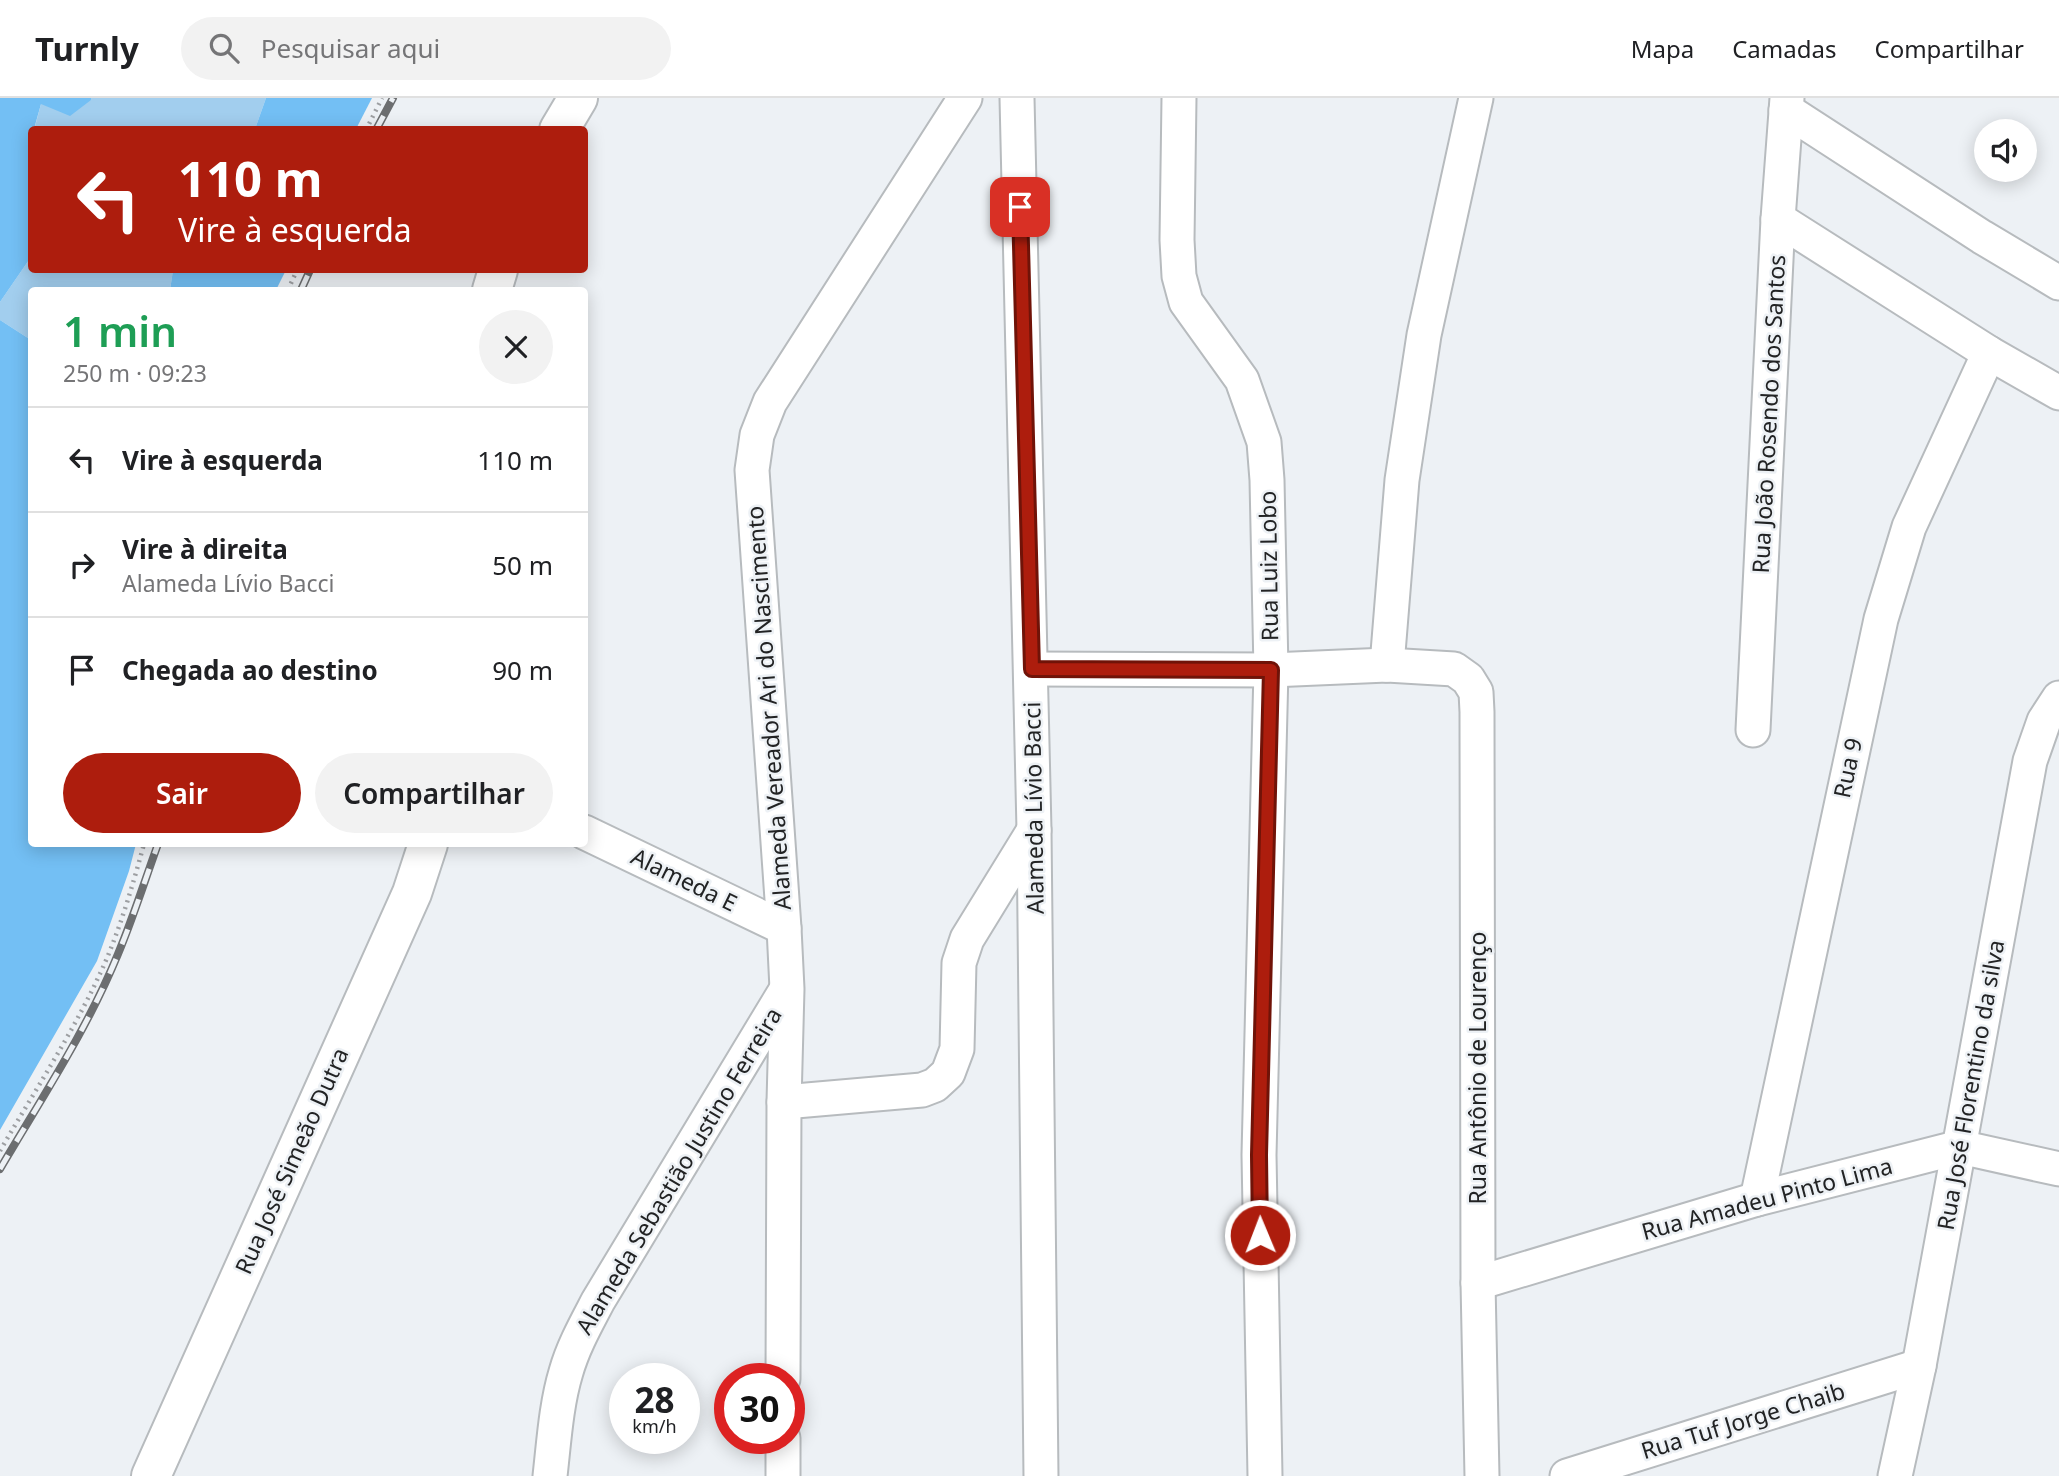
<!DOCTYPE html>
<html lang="pt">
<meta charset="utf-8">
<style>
:root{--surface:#fff;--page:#f2f2f2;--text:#202124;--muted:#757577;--line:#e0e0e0;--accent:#ad1d0d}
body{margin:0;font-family:"Noto Sans",sans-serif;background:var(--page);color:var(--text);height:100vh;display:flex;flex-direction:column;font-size:26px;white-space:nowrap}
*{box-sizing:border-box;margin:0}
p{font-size:23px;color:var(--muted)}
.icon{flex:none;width:38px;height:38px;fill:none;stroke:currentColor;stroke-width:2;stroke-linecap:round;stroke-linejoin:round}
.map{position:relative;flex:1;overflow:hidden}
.drawer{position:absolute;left:28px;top:189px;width:560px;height:560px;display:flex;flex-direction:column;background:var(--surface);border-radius:7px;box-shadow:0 4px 18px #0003}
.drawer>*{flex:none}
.top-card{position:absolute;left:28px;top:28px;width:560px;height:147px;border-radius:7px;box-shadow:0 4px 18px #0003;background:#ad1d0d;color:#fff;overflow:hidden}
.fabs{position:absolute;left:1974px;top:21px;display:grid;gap:14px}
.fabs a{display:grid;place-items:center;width:63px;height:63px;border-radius:50%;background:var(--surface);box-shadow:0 4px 18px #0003;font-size:35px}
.speed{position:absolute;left:609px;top:1265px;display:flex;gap:14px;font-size:35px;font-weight:700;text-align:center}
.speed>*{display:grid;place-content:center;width:91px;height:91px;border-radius:50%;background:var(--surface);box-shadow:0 4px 18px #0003;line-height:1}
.speed small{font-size:18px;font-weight:400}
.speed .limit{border:10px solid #d22;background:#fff;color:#111}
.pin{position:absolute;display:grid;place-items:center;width:60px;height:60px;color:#fff;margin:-30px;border-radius:14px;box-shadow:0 4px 10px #0006}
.me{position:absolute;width:77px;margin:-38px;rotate:359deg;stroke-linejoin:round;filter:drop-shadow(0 0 5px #0008)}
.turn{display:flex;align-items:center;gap:24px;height:147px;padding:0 35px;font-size:32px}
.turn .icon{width:91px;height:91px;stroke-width:2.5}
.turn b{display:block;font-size:49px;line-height:60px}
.round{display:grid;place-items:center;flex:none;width:74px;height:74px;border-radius:37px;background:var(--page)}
.head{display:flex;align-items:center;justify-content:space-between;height:119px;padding:0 35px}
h1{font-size:42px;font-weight:600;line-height:52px;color:#1e9e55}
.primary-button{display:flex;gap:14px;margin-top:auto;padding:14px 35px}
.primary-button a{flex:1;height:80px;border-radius:42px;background:var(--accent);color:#fff;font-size:28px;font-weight:600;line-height:80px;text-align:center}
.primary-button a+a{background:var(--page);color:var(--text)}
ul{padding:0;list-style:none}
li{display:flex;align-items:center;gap:21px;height:105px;padding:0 35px;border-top:2px solid var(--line)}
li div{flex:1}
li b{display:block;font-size:26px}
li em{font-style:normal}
header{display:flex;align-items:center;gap:42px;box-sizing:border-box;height:98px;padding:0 35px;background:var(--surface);border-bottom:2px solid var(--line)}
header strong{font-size:33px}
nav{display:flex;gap:38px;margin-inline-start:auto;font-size:24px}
.search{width:490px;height:63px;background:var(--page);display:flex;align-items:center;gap:18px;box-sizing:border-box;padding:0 24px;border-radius:38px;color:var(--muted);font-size:26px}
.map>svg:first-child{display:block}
</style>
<header>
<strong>Turnly</strong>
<div class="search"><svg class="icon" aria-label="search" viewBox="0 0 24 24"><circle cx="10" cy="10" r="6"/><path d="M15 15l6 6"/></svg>Pesquisar aqui</div>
<nav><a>Mapa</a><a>Camadas</a><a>Compartilhar</a></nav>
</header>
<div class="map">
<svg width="2059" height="1378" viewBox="0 0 2059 1378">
<rect width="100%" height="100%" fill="#edf1f5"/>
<!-- green -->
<g fill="#a2ceee">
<path d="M91 0H266L255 31 34 32 41 6 91 2Z"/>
<path d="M31 159 32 172H173L170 192H32L31 242 0 222V204Z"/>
</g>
<!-- forest -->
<g fill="#73bff4">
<path d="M0 0H91V2L70 18 41 6 34 31 32 32 29 50 32 56 31 159 0 204Z"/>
<path d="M266 0H372L356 31H255Z"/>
<path d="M173 172H286L276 192H170Z"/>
<path d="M0 222 31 242 32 746H136L129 773 97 863 0 1032Z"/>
</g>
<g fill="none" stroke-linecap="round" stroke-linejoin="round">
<defs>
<g id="street">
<path d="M1017 0 1034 732 1041 1378"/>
<path d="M1179 0 1177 142 1179 178 1186 204 1242 282 1264 344 1267 382 1271 572 1259 1057 1265 1378"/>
<path d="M1786 12 1982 139 2059 185"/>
<path d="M1778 121 1989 255 2059 295"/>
<path d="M1387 567 1402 382 1424 237 1476 0"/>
<path d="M1032 571 1271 572 1387 567 1454 571 1468 581 1476 594 1477 614 1478 1185 1482 1378"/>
<path d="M1753 632 1778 121 1787 0"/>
<path d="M584 734 784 830"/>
<path d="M784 1004 922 992 935 987 948 975 957 951 959 865 967 841 1034 732"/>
<path d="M1757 1101 1881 521 1909 429 1989 255"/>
<path d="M1478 1185 1757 1101 1960 1049 2059 1071"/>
<path d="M783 1281 784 1004 787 891 784 830 752 372 757 337 770 304 965 0"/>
<path d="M550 1378C554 1343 556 1307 566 1274 573 1249 586 1226 598 1203L786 892"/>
<path d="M783 1378V1340"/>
<path d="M1567 1378 1919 1268"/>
<path d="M1895 1378 1919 1268 2030 663 2044 623 2059 600"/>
</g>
<g id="secondary">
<path d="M559 32 578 0"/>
<path d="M492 192 498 172"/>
<path d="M151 1378 412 795 428 746"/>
</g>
</defs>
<!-- street casing -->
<use href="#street" stroke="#b7bbbe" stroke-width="37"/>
<!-- secondary casing -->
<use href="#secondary" stroke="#b7bbbe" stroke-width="42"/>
<!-- path -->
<g stroke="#9d9fa2" stroke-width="4.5" stroke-dasharray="2 5" stroke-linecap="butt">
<path d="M366 32 382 0"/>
<path d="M288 192 297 172"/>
<path d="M0 1053C35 992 75 932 104 867 121 828 133 786 144 746"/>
</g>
<!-- street -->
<use href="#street" stroke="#fff" stroke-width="33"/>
<!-- secondary -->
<use href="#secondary" stroke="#fff" stroke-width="38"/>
<defs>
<g id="rail">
<path d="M376 32 393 0"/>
<path d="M301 192 310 172"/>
<path d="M0 1071C41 1001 87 932 118 856 133 820 145 782 158 746"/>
</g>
</defs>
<!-- rail casing -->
<use href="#rail" stroke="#6c6e70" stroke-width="8"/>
<!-- rail -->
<use href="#rail" stroke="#edf1f5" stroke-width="5" stroke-dasharray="16" stroke-linecap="butt"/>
</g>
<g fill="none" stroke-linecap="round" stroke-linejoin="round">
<defs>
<path id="route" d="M1020 109 1032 571 1271 572 1259 1057 1260 1137"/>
</defs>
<!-- route casing -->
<use href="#route" stroke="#701308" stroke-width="18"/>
<!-- route -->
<use href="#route" stroke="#ad1d0d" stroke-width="12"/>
</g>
<g text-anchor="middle" stroke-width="5" stroke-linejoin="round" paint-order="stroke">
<!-- street labels -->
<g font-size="23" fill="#222324" stroke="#edf1f5">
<text transform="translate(1769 316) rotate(-87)" y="8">Rua João Rosendo dos Santos</text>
<text transform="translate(1269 468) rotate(-91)" y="8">Rua Luiz Lobo</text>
<text transform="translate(769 610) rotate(-94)" y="8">Alameda Vereador Ari do Nascimento</text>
<text transform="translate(1848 670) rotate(-78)" y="8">Rua 9</text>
<text transform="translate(1034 710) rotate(-91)" y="8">Alameda Lívio Bacci</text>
<text transform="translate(684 782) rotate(26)" y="8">Alameda E</text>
<text transform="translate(1478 970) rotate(-90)" y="8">Rua Antônio de Lourenço</text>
<text transform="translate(1971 987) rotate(-80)" y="8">Rua José Florentino da silva</text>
<text transform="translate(292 1063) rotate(-66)" y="8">Rua José Simeão Dutra</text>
<text transform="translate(679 1073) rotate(-59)" y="8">Alameda Sebastião Justino Ferreira</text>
<text transform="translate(1767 1101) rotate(-15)" y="8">Rua Amadeu Pinto Lima</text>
<text transform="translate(1743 1323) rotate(-17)" y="8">Rua Tuf Jorge Chaib</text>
</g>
</g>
</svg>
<div class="fabs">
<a><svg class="icon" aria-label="sound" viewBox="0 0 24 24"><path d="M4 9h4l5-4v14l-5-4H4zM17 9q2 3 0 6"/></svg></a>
</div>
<div class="speed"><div>28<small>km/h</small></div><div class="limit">30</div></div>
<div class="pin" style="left:1020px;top:109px;background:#d93025"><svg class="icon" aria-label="arrive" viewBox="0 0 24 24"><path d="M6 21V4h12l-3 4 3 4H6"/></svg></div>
<svg class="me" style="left:1260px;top:1137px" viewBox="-20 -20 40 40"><circle r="17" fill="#ad1d0d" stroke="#fff" stroke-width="3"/><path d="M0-11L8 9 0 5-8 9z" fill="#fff"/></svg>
<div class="top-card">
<div class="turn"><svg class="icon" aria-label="left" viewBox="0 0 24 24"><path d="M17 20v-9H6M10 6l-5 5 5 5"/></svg><div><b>110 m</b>Vire à esquerda</div></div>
</div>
<section class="drawer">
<div class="head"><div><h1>1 min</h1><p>250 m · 09:23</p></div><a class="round"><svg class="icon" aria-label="close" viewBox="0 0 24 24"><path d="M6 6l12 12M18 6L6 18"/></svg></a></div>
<ul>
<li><svg class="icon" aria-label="left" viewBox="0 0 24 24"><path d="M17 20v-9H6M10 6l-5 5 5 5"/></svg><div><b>Vire à esquerda</b></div><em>110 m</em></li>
<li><svg class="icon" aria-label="right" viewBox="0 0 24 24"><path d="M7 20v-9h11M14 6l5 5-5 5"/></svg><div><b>Vire à direita</b><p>Alameda Lívio Bacci</p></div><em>50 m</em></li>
<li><svg class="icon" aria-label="arrive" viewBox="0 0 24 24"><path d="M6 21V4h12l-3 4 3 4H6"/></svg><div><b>Chegada ao destino</b></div><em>90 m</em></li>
</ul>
<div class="primary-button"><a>Sair</a><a>Compartilhar</a></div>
</section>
</div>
